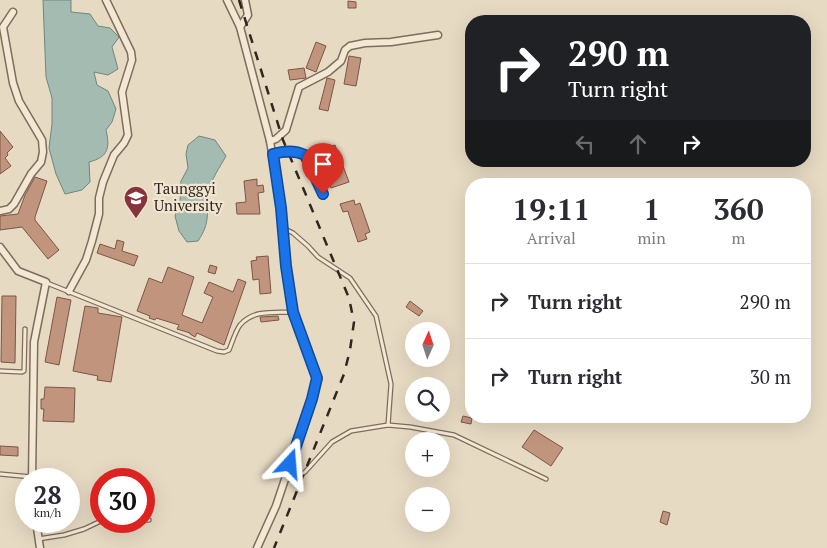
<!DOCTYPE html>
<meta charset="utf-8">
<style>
:root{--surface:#fff;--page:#f2f2f3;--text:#2b2b33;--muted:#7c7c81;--line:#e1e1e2}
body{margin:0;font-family:"PT Serif",serif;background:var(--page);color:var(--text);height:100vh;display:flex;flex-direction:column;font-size:19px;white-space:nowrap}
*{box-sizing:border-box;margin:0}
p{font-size:16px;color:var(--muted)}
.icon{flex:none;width:28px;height:28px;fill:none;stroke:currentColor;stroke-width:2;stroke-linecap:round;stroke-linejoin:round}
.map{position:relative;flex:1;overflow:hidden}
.panel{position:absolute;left:465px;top:178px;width:346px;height:245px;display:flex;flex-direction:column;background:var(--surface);border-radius:20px;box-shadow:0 5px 20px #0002}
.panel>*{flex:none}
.guide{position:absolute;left:465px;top:15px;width:346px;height:152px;border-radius:20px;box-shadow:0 5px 20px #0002;background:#202124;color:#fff;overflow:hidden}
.needle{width:32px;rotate:3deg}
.controls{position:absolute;left:405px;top:322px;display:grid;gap:10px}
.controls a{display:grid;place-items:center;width:45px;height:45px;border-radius:50%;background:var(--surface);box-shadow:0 5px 20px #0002;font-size:25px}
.speed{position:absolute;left:15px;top:468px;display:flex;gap:10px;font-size:25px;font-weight:700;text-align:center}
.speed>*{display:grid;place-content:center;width:65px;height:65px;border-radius:50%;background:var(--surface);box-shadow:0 5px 20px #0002;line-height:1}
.speed small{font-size:12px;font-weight:400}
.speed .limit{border:8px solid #d22;background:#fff;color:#111}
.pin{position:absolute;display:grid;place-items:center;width:42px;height:42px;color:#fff;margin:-51px -21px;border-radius:50% 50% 50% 0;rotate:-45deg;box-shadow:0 0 5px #0007}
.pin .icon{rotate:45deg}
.me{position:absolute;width:55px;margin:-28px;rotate:19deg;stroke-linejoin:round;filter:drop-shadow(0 0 4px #0008)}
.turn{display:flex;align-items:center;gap:18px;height:105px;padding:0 20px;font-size:22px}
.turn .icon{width:65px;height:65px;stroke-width:2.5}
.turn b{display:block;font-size:35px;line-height:42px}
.lanes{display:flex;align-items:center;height:48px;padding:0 20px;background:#0003;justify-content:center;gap:25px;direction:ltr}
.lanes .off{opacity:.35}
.eta{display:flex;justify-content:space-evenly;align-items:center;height:85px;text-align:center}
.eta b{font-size:30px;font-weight:700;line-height:35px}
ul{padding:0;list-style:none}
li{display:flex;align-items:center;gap:15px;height:75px;padding:0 20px;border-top:1px solid var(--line)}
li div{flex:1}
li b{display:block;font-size:19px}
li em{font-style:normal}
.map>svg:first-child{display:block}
</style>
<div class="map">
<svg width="827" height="548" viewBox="0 0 827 548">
<rect width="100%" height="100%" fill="#e7dac3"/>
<!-- water -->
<g fill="#a4bbb2" stroke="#6d877f">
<path d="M43 0H71V12L90 14 98 26 110 28 119 37 112 47 118 69 108 75 94 72 97 85 108 91 116 109 112 122 106 130C110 147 109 157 89 162L90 182 82 190 65 194 56 174 49 148 52 124V98L46 77Z"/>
<path d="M199 136 215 140 226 156C220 167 211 179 209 192 206 213 211 222 198 241L187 242 179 231 175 216 180 202 181 181 188 168 186 154 188 145Z"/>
</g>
<!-- building -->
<g fill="#c1947d" stroke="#7b5645">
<path d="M348 1 356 2V8H348Z"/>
<path d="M316 42 326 46 316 72 306 68Z"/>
<path d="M349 56 361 58 356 86 344 84Z"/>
<path d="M304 68 306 78 290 80 288 70Z"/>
<path d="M327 78 335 80 328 111 319 109Z"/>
<path d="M0 131 13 147 7 153 8 155 5 158 11 166 0 174Z"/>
<path d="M335 145 349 182 331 188 316 151Z"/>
<path d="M35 177 47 181 35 217V220L59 250 48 259 22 227 0 230V216L18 214 25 195Z"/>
<path d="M257 179V186L263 185 264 192 258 193 260 214H237L236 203 246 202 244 181Z"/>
<path d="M354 200 355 205 360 203 370 232 365 234 367 239 358 242 349 215 348 211 343 212 340 204Z"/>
<path d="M117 240 124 242 122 251 138 256 134 266 97 253 100 244 115 249Z"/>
<path d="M268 256 271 293 260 294 259 279 253 280 251 261 257 260 256 257Z"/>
<path d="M210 265 217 267 215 274 208 272Z"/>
<path d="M168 267 194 277 182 315 202 323 213 297 204 293 209 282 233 292 238 279 246 282 224 345 197 333 195 337 190 334V333L177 329 179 325 156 318 155 320 149 318 150 316 137 311 149 278 162 283Z"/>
<path d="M2 296H16L15 363 1 362Z"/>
<path d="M57 297 71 300 59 365 45 362Z"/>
<path d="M410 301 423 311 419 316 406 307Z"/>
<path d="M85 306 98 308V313L122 317 111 382 97 380 98 376 73 371Z"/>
<path d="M278 316 279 320 261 322 260 317Z"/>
<path d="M45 387 75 388 74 422 43 421 44 409H41V399H44Z"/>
<path d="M463 416 472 418 471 424 461 422Z"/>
<path d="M534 430 563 448 551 466 522 447Z"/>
<path d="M0 446 18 447V456L0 455Z"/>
<path d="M663 511 670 513 667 525 660 522Z"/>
</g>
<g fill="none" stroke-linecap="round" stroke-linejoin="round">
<defs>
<g id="service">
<path d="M283 228 293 233 308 246 318 257 350 278 376 316 391 384 388 425"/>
<path d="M47 283 217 351 224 352 229 350C232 343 235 332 240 325 254 309 274 313 292 312"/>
<path d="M0 371 22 372 24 371 25 329"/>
<path d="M0 474 32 477"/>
<path d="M286 479H294L305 472 332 442 351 431 388 425 410 427 454 435 546 479"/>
<path d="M144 520H149"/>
<path d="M38 539 64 535 84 529 101 521"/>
</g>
<g id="minor">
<path d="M227 0 240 27 270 141 281 208 286 266 293 312 317 378 312 399 276 506 257 548"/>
<path d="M240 27 248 15 245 0"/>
<path d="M270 141 276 139 286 130 299 87 328 72 341 61 345 50 350 46 365 43 391 42 438 35"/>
<path d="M273 154 300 152 305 155 323 194"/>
<path d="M0 211 9 209 14 204 31 174 41 162 43 152 42 140 19 101 13 83 3 27 13 12"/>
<path d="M0 247 18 271 46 282 34 342 32 479"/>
<path d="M69 291 86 260 92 241 99 214V198L103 182 114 155 124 143 128 135 122 92 132 60 131 52 106 0"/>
<path d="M36 521 40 548"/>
</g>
</defs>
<!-- service casing -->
<use href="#service" stroke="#7f6c5c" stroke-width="5.5"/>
<!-- minor casing -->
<use href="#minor" stroke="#7f6c5c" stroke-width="9"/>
<!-- service -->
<use href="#service" stroke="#f3e8d4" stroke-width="3"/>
<!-- minor -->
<use href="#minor" stroke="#f3e8d4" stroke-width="6"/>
<!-- rail -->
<path stroke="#31261e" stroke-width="2.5" stroke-dasharray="9 9" stroke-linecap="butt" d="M239 0 283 140 349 298 354 322 350 350 344 374 274 548"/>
</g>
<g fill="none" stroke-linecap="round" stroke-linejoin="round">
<defs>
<path id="route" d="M290 464 312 399 317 378 293 312 286 266 281 208 273 154C283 151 295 150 305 155L323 194"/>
</defs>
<!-- route casing -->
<use href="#route" stroke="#114b97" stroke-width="12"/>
<!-- route -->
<use href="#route" stroke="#1a73e8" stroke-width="9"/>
</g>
<!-- icons -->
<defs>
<symbol id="university-pin" viewBox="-11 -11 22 30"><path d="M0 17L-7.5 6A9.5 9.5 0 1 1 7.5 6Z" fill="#86343b" stroke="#f0e5d1"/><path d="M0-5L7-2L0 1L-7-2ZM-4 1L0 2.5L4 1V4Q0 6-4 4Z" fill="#fff"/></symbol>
</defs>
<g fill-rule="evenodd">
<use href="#university-pin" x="122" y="184" width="28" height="38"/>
</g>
<g text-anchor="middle" stroke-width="4.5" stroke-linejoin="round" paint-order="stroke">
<!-- poi labels -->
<g font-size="15" fill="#31261e" stroke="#f0e5d1" text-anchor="start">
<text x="154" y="194">Taunggyi<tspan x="154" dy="17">University</tspan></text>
</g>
</g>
</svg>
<div class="controls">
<a><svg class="needle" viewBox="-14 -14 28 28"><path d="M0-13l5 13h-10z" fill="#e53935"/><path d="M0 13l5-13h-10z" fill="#7c7c81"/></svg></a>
<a><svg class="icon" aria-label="search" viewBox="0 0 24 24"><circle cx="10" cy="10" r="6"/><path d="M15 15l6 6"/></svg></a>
<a>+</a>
<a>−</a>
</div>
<div class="speed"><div>28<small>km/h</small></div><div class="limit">30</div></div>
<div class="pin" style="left:323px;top:194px;background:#d93025"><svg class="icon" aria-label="arrive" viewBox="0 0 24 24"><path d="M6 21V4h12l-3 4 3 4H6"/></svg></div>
<svg class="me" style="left:290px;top:464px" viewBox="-20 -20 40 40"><path d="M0-17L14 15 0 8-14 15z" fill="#1a73e8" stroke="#fff" stroke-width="4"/></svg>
<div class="guide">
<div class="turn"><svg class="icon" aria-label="right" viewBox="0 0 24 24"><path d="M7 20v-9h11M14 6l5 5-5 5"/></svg><div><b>290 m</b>Turn right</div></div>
<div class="lanes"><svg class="icon off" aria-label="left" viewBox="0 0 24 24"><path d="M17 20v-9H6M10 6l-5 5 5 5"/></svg><svg class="icon off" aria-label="ahead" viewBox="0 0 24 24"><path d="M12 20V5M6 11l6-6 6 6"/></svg><svg class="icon" aria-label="right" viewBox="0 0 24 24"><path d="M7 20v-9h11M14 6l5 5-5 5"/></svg></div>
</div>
<section class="panel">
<div class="eta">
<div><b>19:11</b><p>Arrival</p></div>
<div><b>1</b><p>min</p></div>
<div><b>360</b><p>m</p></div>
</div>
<ul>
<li><svg class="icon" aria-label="right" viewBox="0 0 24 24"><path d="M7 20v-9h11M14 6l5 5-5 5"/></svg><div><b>Turn right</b></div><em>290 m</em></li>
<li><svg class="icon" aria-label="right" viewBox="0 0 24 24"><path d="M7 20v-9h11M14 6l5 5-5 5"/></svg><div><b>Turn right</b></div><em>30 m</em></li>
</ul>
</section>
</div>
